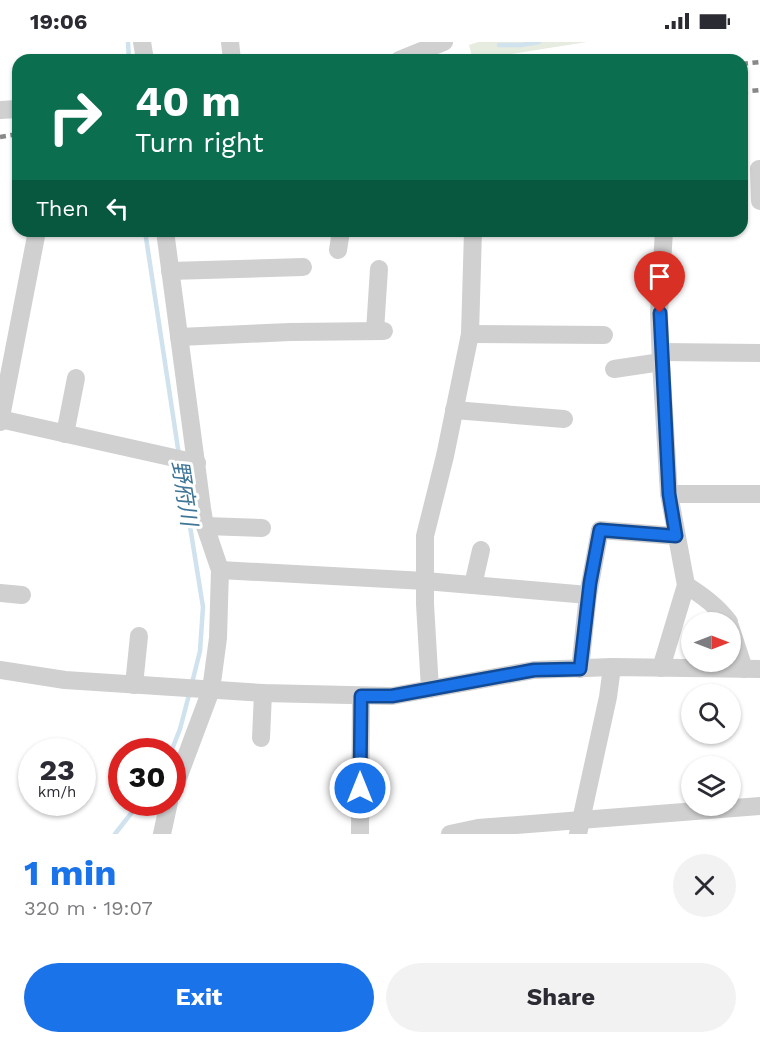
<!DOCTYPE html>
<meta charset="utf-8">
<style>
:root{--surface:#fff;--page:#f2f2f3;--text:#2b2b33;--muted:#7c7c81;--accent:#1a73e8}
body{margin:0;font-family:"Work Sans","Noto Sans JP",sans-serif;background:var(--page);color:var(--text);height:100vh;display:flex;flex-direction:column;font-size:22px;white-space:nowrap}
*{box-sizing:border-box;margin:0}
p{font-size:20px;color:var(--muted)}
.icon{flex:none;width:33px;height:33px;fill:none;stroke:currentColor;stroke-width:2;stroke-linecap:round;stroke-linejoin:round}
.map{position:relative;height:792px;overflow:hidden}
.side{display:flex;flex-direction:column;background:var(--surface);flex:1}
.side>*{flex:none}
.banner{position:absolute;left:12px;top:12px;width:736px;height:183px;border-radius:18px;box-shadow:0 2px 4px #0004;background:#0b6e4f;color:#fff;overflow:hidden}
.needle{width:39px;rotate:90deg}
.controls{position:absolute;left:681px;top:570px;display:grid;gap:12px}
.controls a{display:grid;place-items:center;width:60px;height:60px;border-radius:50%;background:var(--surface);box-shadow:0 2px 4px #0004;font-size:30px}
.speed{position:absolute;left:18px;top:696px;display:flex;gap:12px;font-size:30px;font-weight:700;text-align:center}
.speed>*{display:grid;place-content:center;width:78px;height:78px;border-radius:50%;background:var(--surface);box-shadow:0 2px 4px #0004;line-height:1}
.speed small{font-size:15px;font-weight:400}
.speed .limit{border:9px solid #d22;background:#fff;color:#111}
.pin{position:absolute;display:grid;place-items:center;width:51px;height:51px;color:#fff;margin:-62px -26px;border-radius:50% 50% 50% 0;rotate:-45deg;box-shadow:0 0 6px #0007}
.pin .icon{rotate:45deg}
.me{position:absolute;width:66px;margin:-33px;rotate:0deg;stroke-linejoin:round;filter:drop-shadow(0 0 4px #0008)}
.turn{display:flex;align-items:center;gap:21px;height:126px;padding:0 24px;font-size:27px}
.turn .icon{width:78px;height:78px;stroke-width:2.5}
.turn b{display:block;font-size:42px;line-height:51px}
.then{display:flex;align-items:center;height:57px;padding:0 24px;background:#0003;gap:12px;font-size:22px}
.round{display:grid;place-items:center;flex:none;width:63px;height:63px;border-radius:32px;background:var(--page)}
.summary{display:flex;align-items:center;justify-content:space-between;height:102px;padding:0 24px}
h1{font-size:36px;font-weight:700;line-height:45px;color:var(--accent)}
.button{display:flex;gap:12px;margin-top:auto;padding:12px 24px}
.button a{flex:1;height:69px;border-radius:36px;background:var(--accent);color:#fff;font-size:24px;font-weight:700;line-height:69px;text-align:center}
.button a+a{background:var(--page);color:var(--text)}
.status{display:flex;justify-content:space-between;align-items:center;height:42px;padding:0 30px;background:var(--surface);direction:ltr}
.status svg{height:16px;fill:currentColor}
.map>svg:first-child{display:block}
</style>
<div class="status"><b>19:06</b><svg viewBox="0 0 49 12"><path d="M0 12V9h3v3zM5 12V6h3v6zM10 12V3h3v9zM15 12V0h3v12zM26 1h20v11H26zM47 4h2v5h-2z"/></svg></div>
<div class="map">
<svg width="760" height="792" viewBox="0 0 760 792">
<rect width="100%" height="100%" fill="#fff"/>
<!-- green -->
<path fill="#e6ecdf" d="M478 0H587L473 18 469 3Z"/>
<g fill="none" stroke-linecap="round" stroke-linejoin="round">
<!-- stream -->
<g stroke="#cfe2ee" stroke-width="4.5">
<path d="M128 0 129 18"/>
<path d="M499 3H521L539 0"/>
<path d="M145 189 179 413"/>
<path d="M180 422 203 565 200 609 192 641"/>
<path d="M171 710 180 687 190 649"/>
<path d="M115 792 140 760"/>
</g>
<!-- minor -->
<g stroke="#d0d0d0" stroke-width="18">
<path d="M142 0 145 18"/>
<path d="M230 0 232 18"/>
<path d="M399 18 444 0"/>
<path d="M0 68 18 67"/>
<path d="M759 127 760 159"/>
<path d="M165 189 202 466 205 484 220 528 218 596 211 648 172 752"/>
<path d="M338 208 341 189"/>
<path d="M170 229 303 225"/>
<path d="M375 289 379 227"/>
<path d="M470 292 604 293"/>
<path d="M179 295 290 290 384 289"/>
<path d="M661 310 760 311"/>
<path d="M614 327 661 320"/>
<path d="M454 368 564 377"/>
<path d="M0 377 197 421"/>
<path d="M0 380 37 189"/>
<path d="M65 392 76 336"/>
<path d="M669 452H760"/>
<path d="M205 484 262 486"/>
<path d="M220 528 425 539 588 553"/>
<path d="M473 543 481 508"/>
<path d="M686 543C703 554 717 564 729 580"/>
<path d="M0 551 22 553"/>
<path d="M730 584 744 627"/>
<path d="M661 626 686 543 669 452 661 320 659 271 664 189"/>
<path d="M580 627 588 553 600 488 676 494"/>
<path d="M0 628 65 638 263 651 392 654 534 628 612 625 760 627"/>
<path d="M134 643 139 594"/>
<path d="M430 647 425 562V494L445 414 470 292 473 189"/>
<path d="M261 696 263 651"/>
<path d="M162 792 169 760"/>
<path d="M360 792 361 654"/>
<path d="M450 792 478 786 760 764"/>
<path d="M578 792 608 655 612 625"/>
</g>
<!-- rail -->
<g stroke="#888" stroke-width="4.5" stroke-dasharray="6 4.5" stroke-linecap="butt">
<path d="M742 22 760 20"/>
<path d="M742 50 760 48"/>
<path d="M0 95 18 92"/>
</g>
</g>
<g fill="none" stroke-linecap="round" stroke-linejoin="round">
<defs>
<path id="route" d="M360 746 361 654H392L534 628 580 627 590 541 600 488 676 494 669 452 660 271"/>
</defs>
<!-- route casing -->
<use href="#route" stroke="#114b97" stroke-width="15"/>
<!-- route -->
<use href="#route" stroke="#1a73e8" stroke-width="10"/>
</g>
<g text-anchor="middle" stroke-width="6" stroke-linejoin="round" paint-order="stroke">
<!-- water labels -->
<g font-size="22" font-style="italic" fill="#3f7597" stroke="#fff">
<text transform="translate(185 451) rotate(81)" y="8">野府川</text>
</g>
</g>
</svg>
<div class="controls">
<a><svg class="needle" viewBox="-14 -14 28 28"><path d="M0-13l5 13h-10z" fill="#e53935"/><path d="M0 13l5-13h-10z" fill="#7c7c81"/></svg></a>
<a><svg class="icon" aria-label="search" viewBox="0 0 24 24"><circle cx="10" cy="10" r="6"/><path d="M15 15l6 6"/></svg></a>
<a><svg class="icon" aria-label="layers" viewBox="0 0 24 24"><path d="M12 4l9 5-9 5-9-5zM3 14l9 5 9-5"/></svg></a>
</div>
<div class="speed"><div>23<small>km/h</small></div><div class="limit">30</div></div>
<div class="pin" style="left:660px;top:271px;background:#d93025"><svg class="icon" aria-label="arrive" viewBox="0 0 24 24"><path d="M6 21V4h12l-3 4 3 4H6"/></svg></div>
<svg class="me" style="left:360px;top:746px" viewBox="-20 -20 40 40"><circle r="17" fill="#1a73e8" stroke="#fff" stroke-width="3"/><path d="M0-11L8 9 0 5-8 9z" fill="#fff"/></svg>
<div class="banner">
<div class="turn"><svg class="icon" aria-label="right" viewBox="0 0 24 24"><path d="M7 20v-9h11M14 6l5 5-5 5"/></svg><div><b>40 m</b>Turn right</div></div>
<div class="then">Then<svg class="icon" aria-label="left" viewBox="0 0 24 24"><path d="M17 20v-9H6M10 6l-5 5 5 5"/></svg></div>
</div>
</div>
<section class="side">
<div class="summary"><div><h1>1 min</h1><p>320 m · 19:07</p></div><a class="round"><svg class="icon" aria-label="close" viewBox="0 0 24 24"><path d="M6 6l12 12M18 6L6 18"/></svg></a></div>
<div class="button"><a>Exit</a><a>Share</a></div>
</section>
